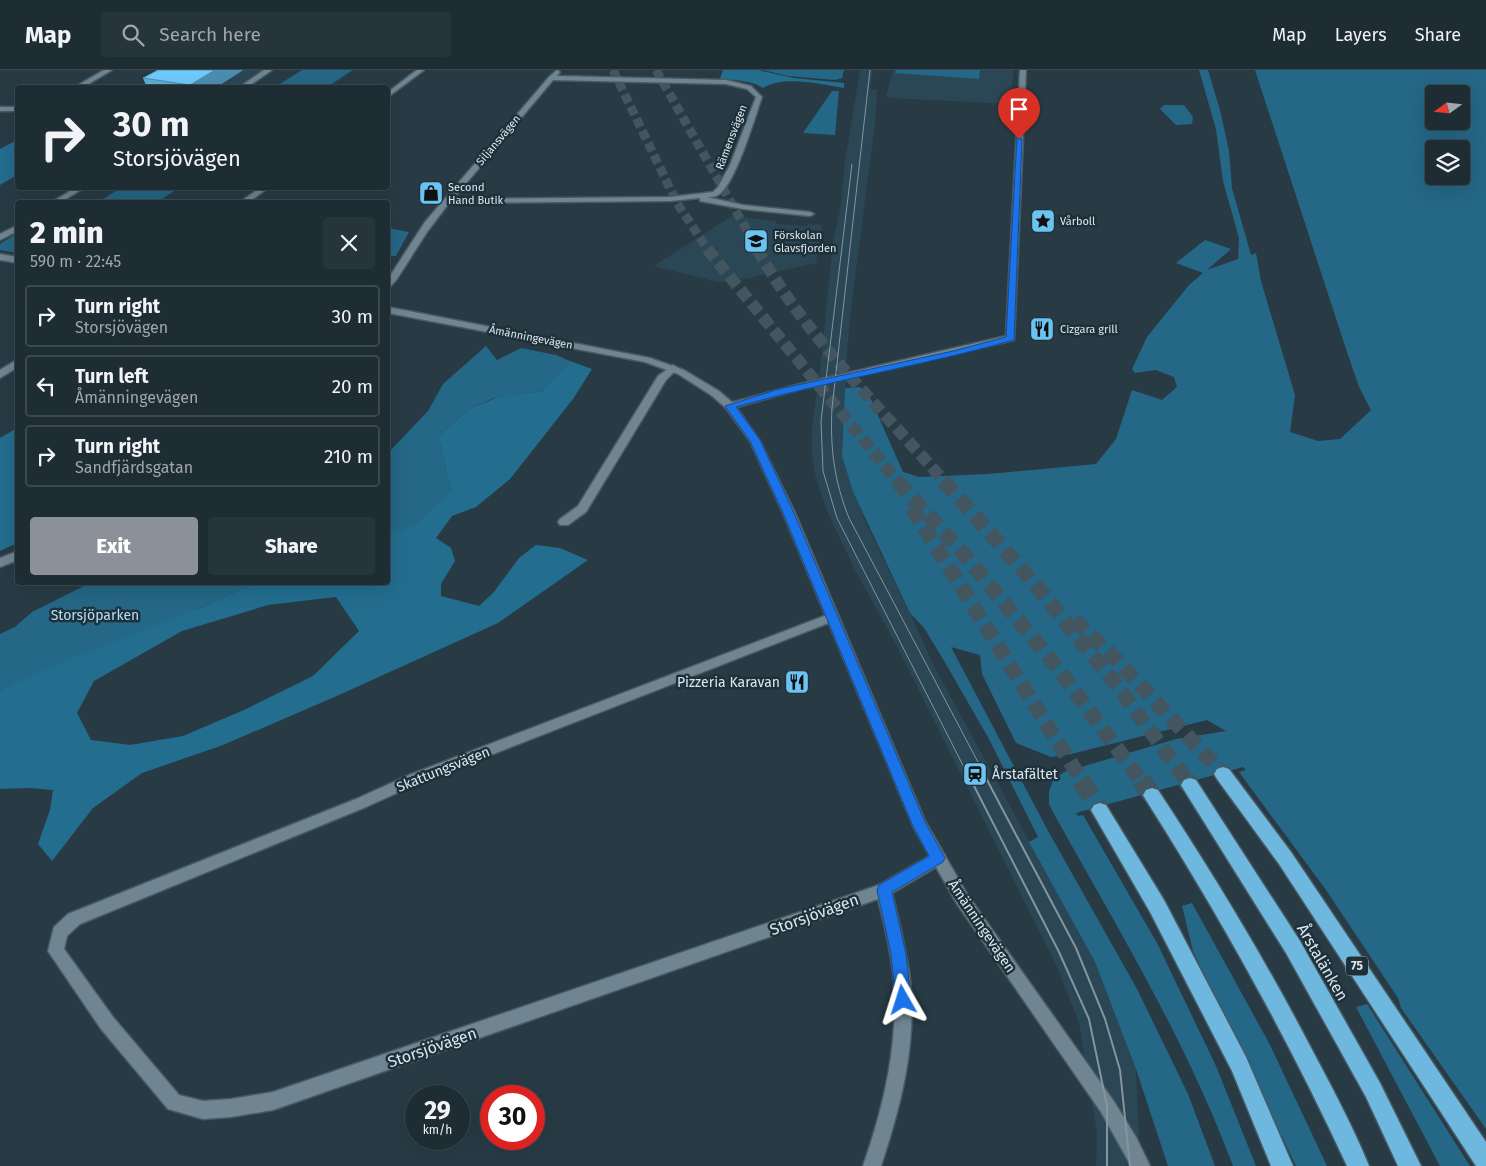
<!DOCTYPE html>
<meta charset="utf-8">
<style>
:root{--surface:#1e2c34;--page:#26343c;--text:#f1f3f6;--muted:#a1a7ac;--line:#3c484f;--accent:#8c9099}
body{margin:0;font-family:"Fira Sans",sans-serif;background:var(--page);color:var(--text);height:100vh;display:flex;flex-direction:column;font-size:19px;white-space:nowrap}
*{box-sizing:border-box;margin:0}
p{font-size:16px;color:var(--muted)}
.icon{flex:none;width:28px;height:28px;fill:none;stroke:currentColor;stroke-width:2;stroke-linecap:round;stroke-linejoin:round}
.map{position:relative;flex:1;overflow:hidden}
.drawer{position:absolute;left:15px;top:130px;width:375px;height:385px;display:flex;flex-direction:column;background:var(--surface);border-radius:5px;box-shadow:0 5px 20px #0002,0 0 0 1px var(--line)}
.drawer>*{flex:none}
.banner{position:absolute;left:15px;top:15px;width:375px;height:105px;border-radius:5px;box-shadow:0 5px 20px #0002,0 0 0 1px var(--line);background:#1e2c34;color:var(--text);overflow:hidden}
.needle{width:32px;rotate:255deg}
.tools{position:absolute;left:1425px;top:15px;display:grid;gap:10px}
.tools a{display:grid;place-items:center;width:45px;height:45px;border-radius:5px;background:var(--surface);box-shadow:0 5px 20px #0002,0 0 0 1px var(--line);font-size:25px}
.speed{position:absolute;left:405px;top:1015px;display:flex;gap:10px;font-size:25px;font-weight:700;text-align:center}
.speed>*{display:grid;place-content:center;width:65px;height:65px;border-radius:50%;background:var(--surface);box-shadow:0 5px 20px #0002,0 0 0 1px var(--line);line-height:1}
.speed small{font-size:12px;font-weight:400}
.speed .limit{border:8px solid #d22;background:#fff;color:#111}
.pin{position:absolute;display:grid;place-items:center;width:42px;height:42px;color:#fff;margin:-51px -21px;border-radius:50% 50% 50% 0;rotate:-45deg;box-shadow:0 0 5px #0007}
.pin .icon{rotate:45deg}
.me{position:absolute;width:55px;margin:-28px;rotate:354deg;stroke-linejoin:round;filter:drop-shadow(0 0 4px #0008)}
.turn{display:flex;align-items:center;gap:18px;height:105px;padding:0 15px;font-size:22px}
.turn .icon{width:65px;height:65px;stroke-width:2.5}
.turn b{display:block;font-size:35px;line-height:42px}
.round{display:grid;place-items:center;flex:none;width:52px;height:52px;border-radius:5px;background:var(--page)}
.head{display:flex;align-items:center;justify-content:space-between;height:85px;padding:0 15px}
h1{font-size:30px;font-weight:800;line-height:38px}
.button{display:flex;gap:10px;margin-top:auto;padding:10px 15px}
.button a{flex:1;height:58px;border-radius:5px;background:var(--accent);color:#fff;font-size:20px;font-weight:800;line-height:58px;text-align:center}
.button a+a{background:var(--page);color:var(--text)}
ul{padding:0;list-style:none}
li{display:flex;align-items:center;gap:15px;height:62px;margin:0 10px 8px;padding:0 5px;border:2px solid var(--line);border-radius:5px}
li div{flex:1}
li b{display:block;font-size:19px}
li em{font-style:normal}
header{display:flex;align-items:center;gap:30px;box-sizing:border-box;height:70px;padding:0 25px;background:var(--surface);border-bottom:1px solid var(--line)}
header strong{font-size:24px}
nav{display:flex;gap:28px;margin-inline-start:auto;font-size:18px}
.search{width:350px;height:45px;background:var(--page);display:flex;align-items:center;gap:12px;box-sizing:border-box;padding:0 18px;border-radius:5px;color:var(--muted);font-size:19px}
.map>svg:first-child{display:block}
</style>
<header>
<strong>Map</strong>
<div class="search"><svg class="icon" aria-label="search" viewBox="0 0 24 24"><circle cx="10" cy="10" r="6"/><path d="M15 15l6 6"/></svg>Search here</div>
<nav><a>Map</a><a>Layers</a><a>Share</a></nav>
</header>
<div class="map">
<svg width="1486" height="1096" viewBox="0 0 1486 1096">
<rect width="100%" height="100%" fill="#283b45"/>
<!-- built -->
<g fill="#2b4655">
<path d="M178 0H267L239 17 148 18Z"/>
<path d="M860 0H873L870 19 877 20 875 54 852 231 846 292 842 386 853 422 869 459 910 543 934 596 1095 892 1136 999 1140 1096H1096L1097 1063 1079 953 1055 892 901 584 854 498 827 441 816 408 812 386V357L820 300 833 172 841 136 845 91Z"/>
<path d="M893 0H1014L1010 34 890 28 886 26Z"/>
<path d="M732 146 776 151V154L807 156 808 154 822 155 816 193 749 208 718 212 654 196Z"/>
</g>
<!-- green -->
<g fill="#256786" fill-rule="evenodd">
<path d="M302 0H353L327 17H275Z"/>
<path d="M763 0H844L842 8 835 10 788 6Z"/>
<path d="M896 0H980L979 9 895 3Z"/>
<path d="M1199 0H1208L1220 40 1229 81 1232 118 1251 185 1256 183 1261 211 1295 325 1290 362 1318 371 1340 369 1371 340 1359 317 1346 279 1255 0H1486V1059L1401 938 1398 928 1326 820 1239 702 1246 700 1243 697 1076 743 1078 746 1083 745 1157 873 1216 996 1256 1096H1233C1187 972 1118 859 1054 744L1049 734V722L1053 710 1064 702 1176 669 1226 661 1207 650 1071 684 1051 687 1016 673 982 604 980 585 951 577 1047 759 1137 919 1188 1024 1215 1096H1168L1136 999 1095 892 1029 772 1038 767 989 669 943 589 924 558 910 543 853 422 842 386 845 318 860 317 869 325 903 402 919 407 988 404 1096 394 1116 369 1132 320 1162 330 1177 317 1174 307 1156 300 1135 303 1132 299 1147 267 1189 215 1203 203 1176 193 1205 170 1231 179 1207 200 1238 189 1239 168 1223 111 1216 59ZM1434 24H1461V51H1434ZM1434 79H1461V106H1434Z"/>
<path d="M832 21H839L835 65 803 63Z"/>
<path d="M1164 35H1184L1193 47 1192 54 1176 55 1160 39Z"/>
<path d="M121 118H179L157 132H66L73 129 98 132Z"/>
<path d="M388 158 409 162 396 186H388Z"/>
<path d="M17 163V183L0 180V174Z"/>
<path d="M486 276 497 290 521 278 556 285 570 291C561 303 551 309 543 321L494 328 471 338 438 366 451 421 415 456 388 464V383L428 341 443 314Z"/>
<path d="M90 513H256L205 536 0 621V564L15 557 32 542Z"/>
<path d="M1192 833 1269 973 1327 1096H1296L1193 881 1182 836Z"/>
<path d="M1367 934 1470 1096H1440L1356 937Z"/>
</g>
<!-- forest -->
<g fill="#236d8f" fill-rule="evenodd">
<path d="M723 0H758L794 8 844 13V18C819 14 785 5 763 18 750 10 735 10 720 9Z"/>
<path d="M17 70V105L0 115V79Z"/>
<path d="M570 291 592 299 573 329 510 409 476 437 452 446 436 468 451 478 455 491 441 514V526L479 536 494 522 519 488 536 475 560 478 588 490 498 553 339 625 223 675 142 703 93 738 52 791 38 774 50 740 53 720 29 718 0 719V621L62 592 205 536 256 513 388 512V464L415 455 451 421 438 366 471 338 498 327 543 321C551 308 561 303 570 291ZM336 527 359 561 313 606 244 640 183 666 130 675 91 670 77 643 94 611 182 561 268 535Z"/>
<path d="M17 358V473L0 481V368Z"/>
</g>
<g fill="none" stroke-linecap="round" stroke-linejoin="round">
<!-- motorway-tunnel-far3 -->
<g stroke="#43555e" stroke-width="9" stroke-dasharray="9 4.5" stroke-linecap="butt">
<path d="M613 0 677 133 708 180"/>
<path d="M656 0 758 180"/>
</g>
<!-- motorway-tunnel-far2 -->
<g stroke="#43555e" stroke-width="12" stroke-dasharray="12 5.5" stroke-linecap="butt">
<path d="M707 179 898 412"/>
<path d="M757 179C806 266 879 337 945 412"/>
</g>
<!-- motorway-tunnel-far1 -->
<g stroke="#43555e" stroke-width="15" stroke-dasharray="15 8" stroke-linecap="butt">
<path d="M897 411 963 483 1057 597 1141 711"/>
<path d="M944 411 1034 513 1116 614 1187 711"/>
<path d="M912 438 1082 711"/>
<path d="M1074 550 1113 586 1223 704"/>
</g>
<!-- motorway-tunnel -->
<g stroke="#43555e" stroke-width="19" stroke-dasharray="19 10" stroke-linecap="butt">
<path d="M1081 710 1100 740"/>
<path d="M1141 710 1152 725"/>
<path d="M1186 710 1190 715"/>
</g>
<defs>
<g id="minor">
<path d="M104 0H112L82 18H73Z"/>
<path d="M264 0H272L246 18H238Z"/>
<path d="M557 0 560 2 557 6 726 10 751 16 762 27C755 47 735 116 718 125 715 127 710 127 707 127L743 135 810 142 814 144 810 146 743 139 700 131V128L670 131 449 133 427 162 397 209 391 216 388 217V209L425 152 549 7ZM553 10 726 14 747 19 756 27 730 95 718 117 713 122 670 127 453 129Z"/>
<path d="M1020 0H1026L1014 270 801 319 730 339 726 338V334L800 314 1006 266Z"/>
<rect x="0" y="37" width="18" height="4"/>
<path d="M75 118H84L61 132H52Z"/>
<path d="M18 155V161L0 170V164Z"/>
<path d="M0 184 18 187V193L0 190Z"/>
<path d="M18 289V297L0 308V300Z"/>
<path d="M673 295 678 298 666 310 586 442 568 455H560L558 452 560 449 578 436 658 306Z"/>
<path d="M18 481V490L0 497V488Z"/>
<path d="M832 543 836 544 838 547 836 550 419 713 366 737 80 854 67 866 64 879 113 947 179 1025 203 1031 231 1029 273 1022 879 815 938 781 943 783 946 788 943 793 892 823C899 851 906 880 910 909 917 973 901 1036 881 1096H863C884 1036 898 976 894 912 892 884 885 856 878 829L273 1040 231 1047 203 1049 168 1039 101 959 48 881 54 857 68 844 356 729 409 705Z"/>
</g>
<g id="tertiary">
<path d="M417 0H424L388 27V22Z"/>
<path d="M260 118H268L249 132H240Z"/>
<path d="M388 237 650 288 684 300 719 321 734 334 760 371 795 443 925 751 967 824 1113 1030 1136 1067 1150 1096H1131L1101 1042 957 834 914 758 783 443 750 371 726 338 711 325 678 304 645 292 388 243Z"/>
</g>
<g id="motorway">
<path d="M1223 697 1229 699 1291 782 1486 1072V1096H1476L1279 794 1217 709 1214 704 1217 699Z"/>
<path d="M1190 708 1196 710 1300 871 1380 1013 1421 1096H1398L1366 1027 1286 883 1184 720 1181 715 1184 710Z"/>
<path d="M1152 718 1158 720C1212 802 1263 886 1309 974 1330 1014 1352 1054 1369 1096H1347C1288 969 1221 848 1146 730L1143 725 1146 720Z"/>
<path d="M1100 733 1106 735 1164 830 1246 987 1293 1096H1271L1232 1001 1150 842 1091 740 1094 735Z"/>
</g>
</defs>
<!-- minor casing -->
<use href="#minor" stroke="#485962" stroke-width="3"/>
<!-- tertiary casing -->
<use href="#tertiary" stroke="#485962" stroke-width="3"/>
<!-- motorway casing -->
<use href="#motorway" stroke="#485962" stroke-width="3"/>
<!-- minor -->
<use href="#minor" fill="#708592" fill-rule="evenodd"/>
<!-- tertiary -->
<use href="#tertiary" fill="#708592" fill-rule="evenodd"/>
<!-- motorway -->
<use href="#motorway" fill="#6eb7df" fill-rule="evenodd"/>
<!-- tram-far1 -->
<g stroke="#85959c" stroke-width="1">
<path d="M870 0 832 338C830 377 834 411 849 448L988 711"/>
<path d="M852 94 821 351 823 401 837 448 971 711"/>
</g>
<!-- tram -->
<g stroke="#85959c" stroke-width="2">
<path d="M971 710 1059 882 1089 949 1107 1036V1096"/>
<path d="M987 710 1076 878 1105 949 1120 1000 1130 1096"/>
</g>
</g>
<!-- wall -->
<path fill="#5eaed7" d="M243 0 215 18H147L143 8Z"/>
<!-- shaded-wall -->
<path fill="#4c8daf" d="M215 0H243L215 18H191L190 15Z"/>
<!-- building -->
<path fill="#6dcafa" stroke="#4c8daf" d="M158 0H215L190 15 143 8Z"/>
<!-- route -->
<path fill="#1a73e8" stroke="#114b97" d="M1017 67 1022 69 1014 270C922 296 827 311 736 337L760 370 794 443 925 752 945 788 943 792 892 822 906 884 911 930 908 935 903 937 898 935 896 930 891 884 877 820 879 815 929 786 912 754 783 443 750 371 725 336 779 319 953 281 1006 267Z"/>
<!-- icons -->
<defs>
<symbol id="shop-square" viewBox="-11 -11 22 22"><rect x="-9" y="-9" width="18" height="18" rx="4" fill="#6ac3f1" stroke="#1e313b"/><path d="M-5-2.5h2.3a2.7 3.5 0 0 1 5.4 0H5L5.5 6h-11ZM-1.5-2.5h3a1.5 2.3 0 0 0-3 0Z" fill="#111"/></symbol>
<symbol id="sight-square" viewBox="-11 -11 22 22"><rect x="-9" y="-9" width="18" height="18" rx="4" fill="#6ac3f1" stroke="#1e313b"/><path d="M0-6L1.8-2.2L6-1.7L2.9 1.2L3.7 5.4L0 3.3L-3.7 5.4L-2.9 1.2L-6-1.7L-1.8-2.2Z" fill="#111"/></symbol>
<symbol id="school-square" viewBox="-11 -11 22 22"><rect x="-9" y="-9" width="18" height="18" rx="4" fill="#6ac3f1" stroke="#1e313b"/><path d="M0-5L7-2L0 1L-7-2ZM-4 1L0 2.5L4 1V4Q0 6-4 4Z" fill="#111"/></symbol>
<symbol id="restaurant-square" viewBox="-11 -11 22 22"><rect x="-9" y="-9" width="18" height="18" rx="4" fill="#6ac3f1" stroke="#1e313b"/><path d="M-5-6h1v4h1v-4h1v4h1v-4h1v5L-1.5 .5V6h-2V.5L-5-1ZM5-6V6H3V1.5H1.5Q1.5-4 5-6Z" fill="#111"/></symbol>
<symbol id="station-square" viewBox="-11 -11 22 22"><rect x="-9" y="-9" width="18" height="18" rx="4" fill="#6ac3f1" stroke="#1e313b"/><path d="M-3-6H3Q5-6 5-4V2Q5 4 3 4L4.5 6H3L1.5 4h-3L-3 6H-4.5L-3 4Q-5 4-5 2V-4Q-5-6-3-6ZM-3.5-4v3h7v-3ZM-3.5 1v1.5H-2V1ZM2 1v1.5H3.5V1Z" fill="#111"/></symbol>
</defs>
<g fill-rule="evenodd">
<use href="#shop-square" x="417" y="109" width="28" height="28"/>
<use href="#sight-square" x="1029" y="137" width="28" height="28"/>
<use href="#school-square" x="742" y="157" width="28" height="28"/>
<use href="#restaurant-square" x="1028" y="245" width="28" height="28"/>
<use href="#restaurant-square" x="783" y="598" width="28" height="28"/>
<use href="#station-square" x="961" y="690" width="28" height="28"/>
</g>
<g text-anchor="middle" stroke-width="5" stroke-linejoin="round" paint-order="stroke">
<!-- far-street labels -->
<g font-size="11" fill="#dbe7ed" stroke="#1e313b">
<text transform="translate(731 67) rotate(-69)" y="4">Rämensvägen</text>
<text transform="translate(498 70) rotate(-50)" y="4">Siljansvägen</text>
<text transform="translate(531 267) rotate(11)" y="4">Åmänningevägen</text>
</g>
<!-- far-poi labels -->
<g font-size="11" fill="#dbe7ed" stroke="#1e313b" text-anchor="start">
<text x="448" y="121">Second<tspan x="448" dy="13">Hand Butik</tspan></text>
<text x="1060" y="155">Vårboll</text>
<text x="774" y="169">Förskolan<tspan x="774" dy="13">Glavsfjorden</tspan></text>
<text x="1060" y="263">Cizgara grill</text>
</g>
<!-- shield labels -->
<rect fill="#1e313b" stroke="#a2b0b8" stroke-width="1" x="1346" y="886.5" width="22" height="19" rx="4"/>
<g font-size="12" font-weight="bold" fill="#dbe7ed">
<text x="1357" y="900">75</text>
</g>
<!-- park labels -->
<g font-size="14" fill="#b4dff8" stroke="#1e313b">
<text x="95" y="550">Storsjöparken</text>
</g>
<!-- poi labels -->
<g font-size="14" fill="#dbe7ed" stroke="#1e313b" text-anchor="end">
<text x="780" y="617">Pizzeria Karavan</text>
<text x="992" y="709" text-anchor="start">Årstafältet</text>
</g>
<!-- street labels -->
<g font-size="14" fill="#dbe7ed" stroke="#1e313b">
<text transform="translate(443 699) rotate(-22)" y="5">Skattungsvägen</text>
<text transform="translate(982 856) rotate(56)" y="5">Åmänningevägen</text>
</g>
<!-- near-street labels -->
<g font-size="16" fill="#dbe7ed" stroke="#1e313b">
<text transform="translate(814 844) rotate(-20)" y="6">Storsjövägen</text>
<text transform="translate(1323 892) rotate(60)" y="6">Årstalänken</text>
<text transform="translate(432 977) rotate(-19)" y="6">Storsjövägen</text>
</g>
</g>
</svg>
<div class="tools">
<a><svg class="needle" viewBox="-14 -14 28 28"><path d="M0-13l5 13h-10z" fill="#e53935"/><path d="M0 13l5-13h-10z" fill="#a1a7ac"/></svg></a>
<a><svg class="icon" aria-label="layers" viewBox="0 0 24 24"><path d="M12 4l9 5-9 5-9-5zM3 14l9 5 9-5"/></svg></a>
</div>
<div class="speed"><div>29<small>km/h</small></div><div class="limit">30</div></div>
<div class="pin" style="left:1019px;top:69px;background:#d93025"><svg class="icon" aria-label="arrive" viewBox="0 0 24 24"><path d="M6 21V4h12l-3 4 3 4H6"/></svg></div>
<svg class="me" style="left:903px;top:930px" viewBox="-20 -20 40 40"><path d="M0-17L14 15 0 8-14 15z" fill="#1a73e8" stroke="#fff" stroke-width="4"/></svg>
<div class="banner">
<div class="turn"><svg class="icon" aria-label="right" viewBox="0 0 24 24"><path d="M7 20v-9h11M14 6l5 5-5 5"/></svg><div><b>30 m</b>Storsjövägen</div></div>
</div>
<section class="drawer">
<div class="head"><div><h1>2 min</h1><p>590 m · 22:45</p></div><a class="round"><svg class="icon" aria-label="close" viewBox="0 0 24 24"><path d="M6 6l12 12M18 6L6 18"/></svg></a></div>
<ul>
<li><svg class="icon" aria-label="right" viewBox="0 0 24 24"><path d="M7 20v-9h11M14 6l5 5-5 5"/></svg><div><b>Turn right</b><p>Storsjövägen</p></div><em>30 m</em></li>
<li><svg class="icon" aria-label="left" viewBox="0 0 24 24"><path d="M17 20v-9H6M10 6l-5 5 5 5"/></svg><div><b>Turn left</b><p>Åmänningevägen</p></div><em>20 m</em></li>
<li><svg class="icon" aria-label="right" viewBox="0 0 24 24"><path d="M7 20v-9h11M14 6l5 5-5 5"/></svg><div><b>Turn right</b><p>Sandfjärdsgatan</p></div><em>210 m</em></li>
</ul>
<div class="button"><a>Exit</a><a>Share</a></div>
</section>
</div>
